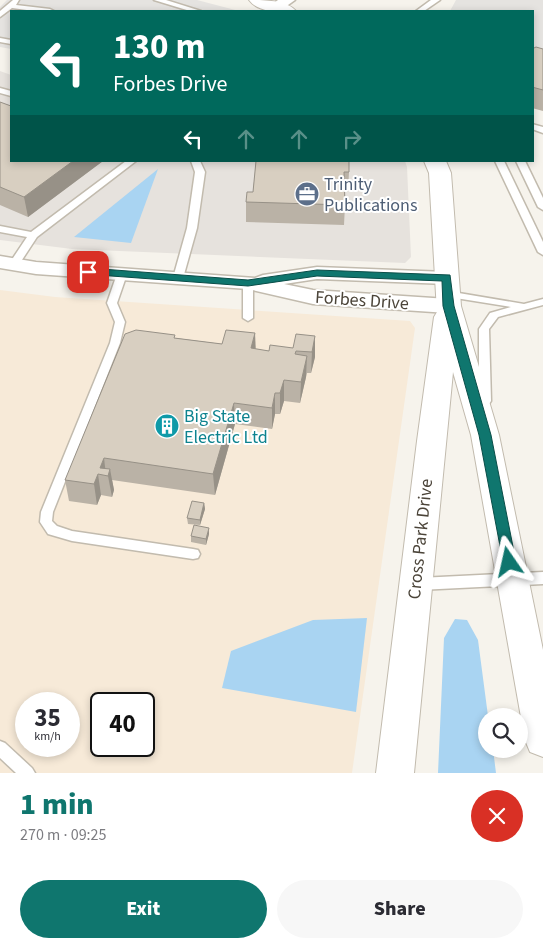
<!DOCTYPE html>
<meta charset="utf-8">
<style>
:root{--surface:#fff;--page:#f7f7f7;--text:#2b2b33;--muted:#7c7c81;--accent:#0f766e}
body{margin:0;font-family:"Source Sans 3",sans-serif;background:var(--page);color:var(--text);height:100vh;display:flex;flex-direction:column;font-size:19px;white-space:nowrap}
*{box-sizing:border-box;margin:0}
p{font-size:16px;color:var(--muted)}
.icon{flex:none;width:28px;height:28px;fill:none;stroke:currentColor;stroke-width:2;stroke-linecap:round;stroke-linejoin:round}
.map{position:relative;height:773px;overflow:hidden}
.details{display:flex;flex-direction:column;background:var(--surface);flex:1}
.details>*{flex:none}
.banner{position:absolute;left:10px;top:10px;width:524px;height:152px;border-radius:0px;box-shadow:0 2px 8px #0003;background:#00695c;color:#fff;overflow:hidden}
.buttons{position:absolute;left:478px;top:708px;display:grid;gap:10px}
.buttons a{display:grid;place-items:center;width:50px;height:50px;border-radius:50%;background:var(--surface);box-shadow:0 2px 8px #0003;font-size:25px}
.speed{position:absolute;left:15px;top:692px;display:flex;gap:10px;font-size:25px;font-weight:700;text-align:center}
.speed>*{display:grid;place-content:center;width:65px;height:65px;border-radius:50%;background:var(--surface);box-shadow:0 2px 8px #0003;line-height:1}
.speed small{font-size:12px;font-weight:400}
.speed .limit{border:2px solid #111;border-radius:8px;background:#fff;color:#111}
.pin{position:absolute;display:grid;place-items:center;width:42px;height:42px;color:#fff;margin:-21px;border-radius:10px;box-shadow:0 2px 8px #0006}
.me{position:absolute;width:55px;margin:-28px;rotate:349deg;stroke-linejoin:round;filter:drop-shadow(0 0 4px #0008)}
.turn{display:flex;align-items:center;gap:18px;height:105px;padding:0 20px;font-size:22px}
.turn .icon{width:65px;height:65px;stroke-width:2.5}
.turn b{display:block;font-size:35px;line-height:42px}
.lanes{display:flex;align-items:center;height:48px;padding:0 20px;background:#0003;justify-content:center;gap:25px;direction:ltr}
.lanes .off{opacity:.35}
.round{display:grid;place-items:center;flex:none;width:52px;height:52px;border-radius:26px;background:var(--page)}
.overview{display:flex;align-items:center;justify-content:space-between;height:85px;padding:0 20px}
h1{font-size:30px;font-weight:800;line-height:38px;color:var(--accent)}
.primary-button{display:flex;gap:10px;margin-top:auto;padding:10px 20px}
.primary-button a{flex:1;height:58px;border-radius:30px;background:var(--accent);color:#fff;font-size:20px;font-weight:800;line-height:58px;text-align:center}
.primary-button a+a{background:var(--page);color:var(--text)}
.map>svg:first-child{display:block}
</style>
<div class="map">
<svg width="543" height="773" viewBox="0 0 543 773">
<rect width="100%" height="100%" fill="#f6f3ec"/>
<!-- commercial -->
<path fill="#f7ead8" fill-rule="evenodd" d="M0 290 55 297 410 321 415 328 352 773H0ZM26 704H69V746H26ZM101 704H144V746H101Z"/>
<!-- industrial -->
<path fill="#e6e2dd" d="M0 71 11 75V161H405L407 167 411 257 405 263 72 249 0 240Z"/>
<!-- parking -->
<g fill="#e5e3e0">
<path d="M7 0H197L239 11H11V49L0 47V7Z"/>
<path d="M456 0H543V50L533 51 532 11H450Z"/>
</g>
<!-- water -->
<g fill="#a9d4f2">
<path d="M158 169 131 243 74 237Z"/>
<path d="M367 618 356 712 222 688 231 651 313 620Z"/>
<path d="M455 619 467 620 478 640 488 716H486V749H493L496 773H438L444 638Z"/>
</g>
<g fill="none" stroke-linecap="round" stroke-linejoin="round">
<defs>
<g id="service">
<path d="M13 0H19L16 5 50 9 54 11H34L12 8 0 17V11Z"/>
<path d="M154 0H166L201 11H190Z"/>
<path d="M431 0H440L424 11H416Z"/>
<path d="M0 38 11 40V44L0 42Z"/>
<path d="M0 88 11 91V96L0 93Z"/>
<path d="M532 124 543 127V133L532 129Z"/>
<path d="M126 161H136L37 237 18 266H10L9 264 27 237 0 232V226L31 232Z"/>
<path d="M191 161H200L205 172 197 228 183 278 178 281 173 278 187 228 195 172Z"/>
<path d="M495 161H504L543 242V255L538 252Z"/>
<path d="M516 161H525L543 198V210L538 207Z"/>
<path d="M122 271 127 274 117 303 125 322 120 343 53 512 52 521 57 526 72 531 193 549 198 550 200 554 198 558 193 559 72 541 48 534 40 522 41 512 110 343 115 322 107 303 117 274Z"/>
<path d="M248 280 253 283V318L248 321 243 318V283Z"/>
<path d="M447 291 524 304 543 299V305L498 317 489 329 491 401 489 404 485 405 479 401V329L490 313 511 307 443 296 442 294Z"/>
<path d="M543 572V584L419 590 414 588 412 584 414 580 419 578Z"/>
<path d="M0 741 5 743 32 768 35 773H16L0 758Z"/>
</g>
<g id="minor">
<path d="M278 0H295L281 10H271L269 7Z"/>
<path d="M0 256 36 262 255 278 263 275 317 267 447 272 454 273 457 278 454 283 447 284 317 279 284 284 313 290 448 299 455 301 458 306 455 311 448 313 313 304 248 289 36 274 0 268Z"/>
</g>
<g id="tertiary">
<path d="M249 0C263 0 287 0 296 11 282 12 258 13 249 0Z"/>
<path d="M424 161H446L451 173 461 306 499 435 543 650V757L530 752 525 740 471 435 453 372 414 773H376L417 441 434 317 437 312 429 173Z"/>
</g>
</defs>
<!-- service casing -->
<use href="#service" stroke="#c2bbae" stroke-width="3"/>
<!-- minor casing -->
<use href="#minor" stroke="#c2bbae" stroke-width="3"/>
<!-- tertiary casing -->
<use href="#tertiary" stroke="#c2bbae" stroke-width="2"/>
<!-- service -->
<use href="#service" fill="#fff" fill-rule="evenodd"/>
<!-- minor -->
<use href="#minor" fill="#fff" fill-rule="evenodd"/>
<!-- tertiary -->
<use href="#tertiary" fill="#fff" fill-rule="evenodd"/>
</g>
<!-- wall -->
<g fill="#bab2a6">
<path d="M532 49H543V111L532 108Z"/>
<path d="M0 102 103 161 28 217 0 205Z"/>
<path d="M256 161 349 172 348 192H345V205L344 225 246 222V202L253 192Z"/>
<path d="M255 333V349L269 351 293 348 315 336V357L311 373H307L300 403 284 401 280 414H275L272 429 235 424 215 495 112 480 114 490 112 497 101 495 97 505 69 501 65 480 176 338 222 344Z"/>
<path d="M204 503 205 509 200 525 188 524 187 518Z"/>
<path d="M209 534 206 545 191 542V536Z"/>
</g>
<!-- shaded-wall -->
<g fill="#979187">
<path d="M73 161H103L28 217 24 197Z"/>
<path d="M255 333 256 354 251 348Z"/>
<path d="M315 336V357L311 373 312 352Z"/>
<path d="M307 356 306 377 300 403 301 382Z"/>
<path d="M284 380V401L280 414V393Z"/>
<path d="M275 393V414L272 429V408Z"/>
<path d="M234 403 235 424 215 495 213 474Z"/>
<path d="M104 458 106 475 100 468Z"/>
<path d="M110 469 114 490 112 497 108 476Z"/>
<path d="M98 474 101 495 97 505 94 484Z"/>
<path d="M204 503 205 509 200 525V520Z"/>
<path d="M209 528V534L206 545V539Z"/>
</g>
<!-- building -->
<g fill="#d8cfc1" stroke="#979187">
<path d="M536 47 543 49V90L532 87V49Z"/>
<path d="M0 102 11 106V161H73L24 197 0 187Z"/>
<path d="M256 161H349V172H344L345 205 246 202 247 192H253Z"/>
<path d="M136 330 175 335 174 338 222 344 226 330 255 333 251 348 269 351 270 345 293 348 296 334 315 336 312 352 296 351 295 354 307 356 301 382 284 380 280 393H275L272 408 234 403 213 474 104 458 100 468 110 469 108 476 98 474 94 484 65 480 125 334Z"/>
<path d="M192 501 204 503 200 520 187 518Z"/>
<path d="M194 525 209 528 206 539 191 536Z"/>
</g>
<!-- route -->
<path fill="#0f766e" stroke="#0a4d48" d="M88 268 248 280 317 270 450 275 454 306 491 435 516 562 514 566 509 568 504 566 503 562 479 435 443 306 442 281 317 276 248 286 84 274 83 272Z"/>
<!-- icons -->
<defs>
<symbol id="office-disc" viewBox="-11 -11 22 22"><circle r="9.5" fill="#5c6f8a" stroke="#fff"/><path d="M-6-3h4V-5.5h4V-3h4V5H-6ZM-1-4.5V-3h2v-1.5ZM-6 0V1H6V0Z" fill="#fff"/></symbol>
<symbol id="building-disc" viewBox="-11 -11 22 22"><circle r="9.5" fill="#0f9aa8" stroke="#fff"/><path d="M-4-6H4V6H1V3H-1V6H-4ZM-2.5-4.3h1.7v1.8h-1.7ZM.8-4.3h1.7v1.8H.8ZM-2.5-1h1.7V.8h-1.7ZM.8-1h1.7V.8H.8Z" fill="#fff"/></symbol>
</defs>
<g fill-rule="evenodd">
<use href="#office-disc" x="293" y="180" width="28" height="28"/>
<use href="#building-disc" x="153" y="412" width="28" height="28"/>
</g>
<g text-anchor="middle" stroke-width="4" stroke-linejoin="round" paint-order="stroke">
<!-- service labels -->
<g font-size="18" fill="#4e5e75" stroke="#fff" text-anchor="start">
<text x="324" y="190">Trinity<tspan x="324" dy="21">Publications</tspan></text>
</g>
<!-- street labels -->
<g font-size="18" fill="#4b4439" stroke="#fff">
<text transform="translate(362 300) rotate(4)" y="6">Forbes Drive</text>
<text transform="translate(420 539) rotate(-84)" y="6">Cross Park Drive</text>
</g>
<!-- culture labels -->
<g font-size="18" fill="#0d838f" stroke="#fff" text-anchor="start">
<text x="184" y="422">Big State<tspan x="184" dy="21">Electric Ltd</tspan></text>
</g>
</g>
</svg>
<div class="buttons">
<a><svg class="icon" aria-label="search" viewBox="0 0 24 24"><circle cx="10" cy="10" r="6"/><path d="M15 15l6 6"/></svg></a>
</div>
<div class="speed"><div>35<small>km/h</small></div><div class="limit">40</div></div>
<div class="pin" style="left:88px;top:272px;background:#d93025"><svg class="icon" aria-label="arrive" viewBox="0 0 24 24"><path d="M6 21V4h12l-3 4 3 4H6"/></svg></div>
<svg class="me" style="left:509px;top:562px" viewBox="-20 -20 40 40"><path d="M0-17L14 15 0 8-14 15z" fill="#0f766e" stroke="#fff" stroke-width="4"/></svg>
<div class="banner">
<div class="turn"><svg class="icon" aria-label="left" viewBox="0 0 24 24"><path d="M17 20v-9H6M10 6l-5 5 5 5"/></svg><div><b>130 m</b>Forbes Drive</div></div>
<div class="lanes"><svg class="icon" aria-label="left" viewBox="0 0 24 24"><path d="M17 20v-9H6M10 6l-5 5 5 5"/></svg><svg class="icon off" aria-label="ahead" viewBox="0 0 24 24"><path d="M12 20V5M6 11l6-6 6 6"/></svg><svg class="icon off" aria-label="ahead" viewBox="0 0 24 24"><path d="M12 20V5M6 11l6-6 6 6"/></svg><svg class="icon off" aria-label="right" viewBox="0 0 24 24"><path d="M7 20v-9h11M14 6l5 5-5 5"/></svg></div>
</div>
</div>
<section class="details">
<div class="overview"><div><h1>1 min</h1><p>270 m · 09:25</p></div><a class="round" style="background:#d93025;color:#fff"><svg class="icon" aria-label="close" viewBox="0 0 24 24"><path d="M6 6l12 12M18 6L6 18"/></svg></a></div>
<div class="primary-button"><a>Exit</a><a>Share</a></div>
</section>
